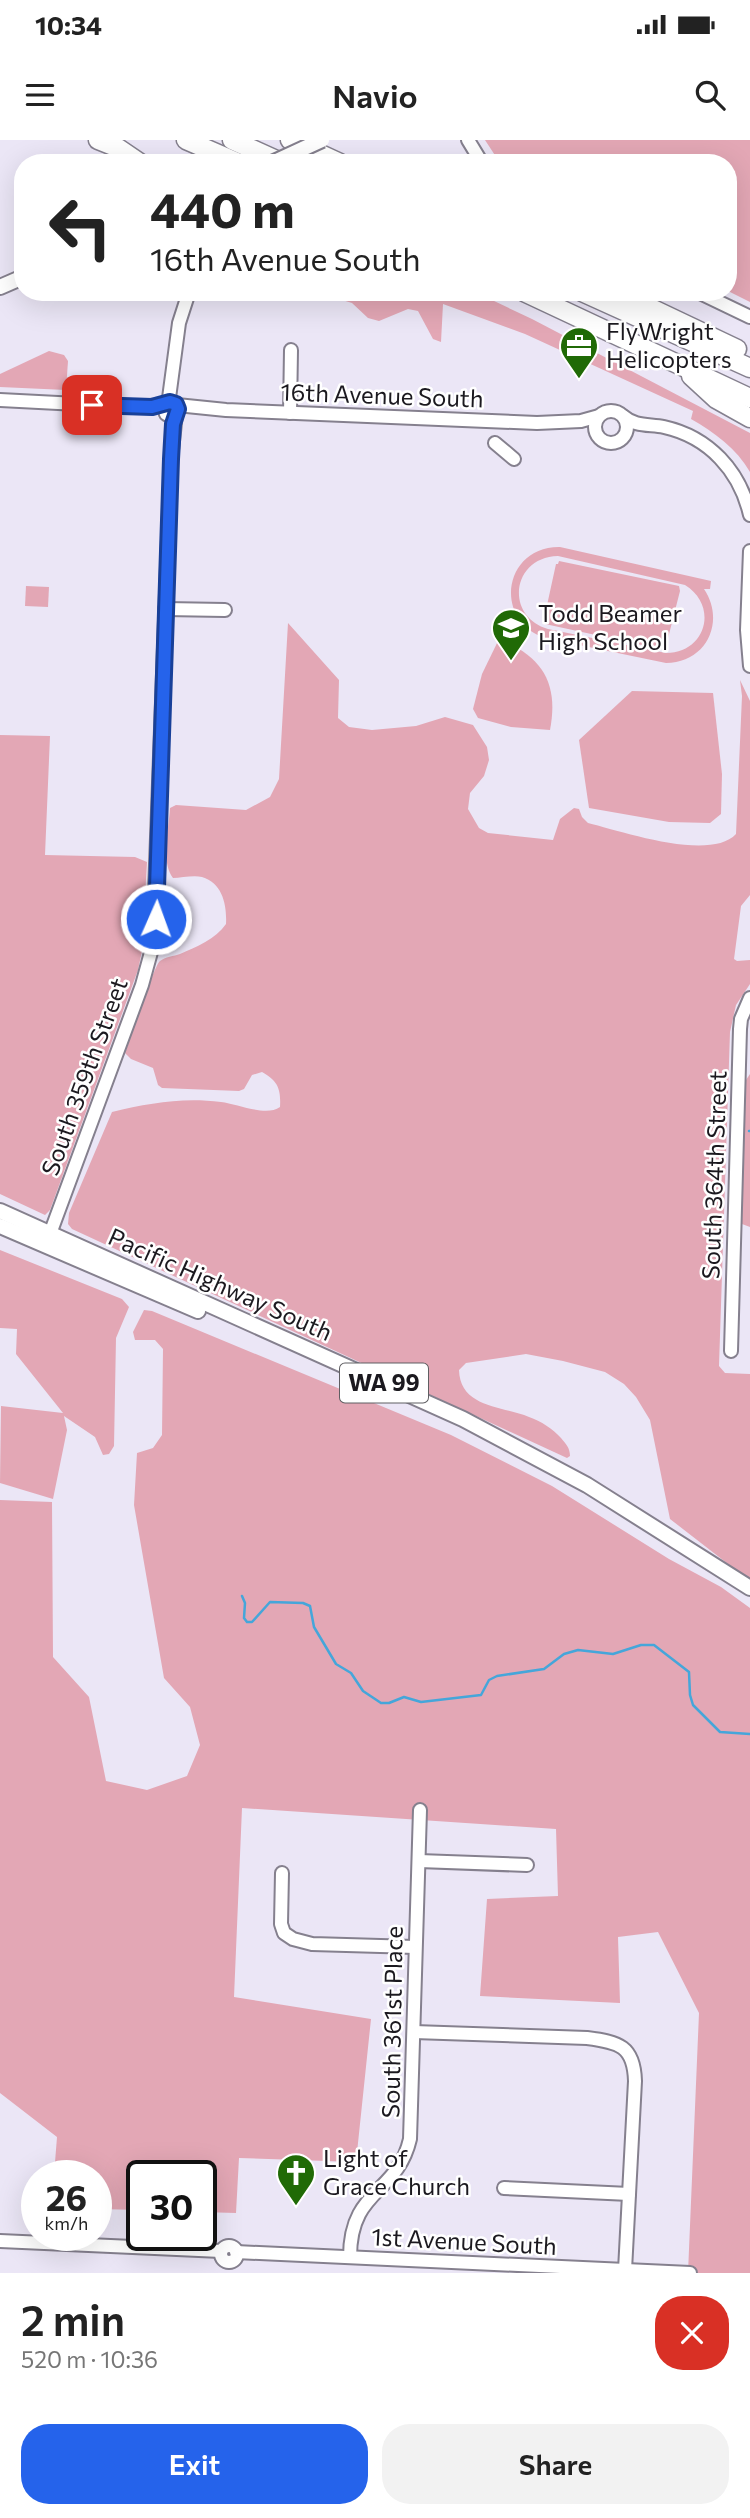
<!DOCTYPE html>
<meta charset="utf-8">
<style>
:root{--surface:#fff;--page:#f2f2f2;--text:#222;--muted:#767676;--accent:#2563eb}
body{margin:0;font-family:Commissioner,sans-serif;background:var(--page);color:var(--text);height:100vh;display:flex;flex-direction:column;font-size:26px;white-space:nowrap}
*{box-sizing:border-box;margin:0}
p{font-size:23px;color:var(--muted)}
.icon{flex:none;width:38px;height:38px;fill:none;stroke:currentColor;stroke-width:2;stroke-linecap:round;stroke-linejoin:round}
.map{position:relative;height:2133px;overflow:hidden}
.sheet{display:flex;flex-direction:column;background:var(--surface);flex:1}
.sheet>*{flex:none}
.top-card{position:absolute;left:14px;top:14px;width:723px;height:147px;border-radius:28px;box-shadow:0 7px 28px #0002;background:#fff;color:var(--text);overflow:hidden}
.speed{position:absolute;left:21px;top:2020px;display:flex;gap:14px;font-size:35px;font-weight:700;text-align:center}
.speed>*{display:grid;place-content:center;width:91px;height:91px;border-radius:50%;background:var(--surface);box-shadow:0 7px 28px #0002;line-height:1}
.speed small{font-size:18px;font-weight:400}
.speed .limit{border:4px solid #111;border-radius:10px;background:#fff;color:#111}
.pin{position:absolute;display:grid;place-items:center;width:60px;height:60px;color:#fff;margin:-30px;border-radius:14px;box-shadow:0 4px 10px #0006}
.me{position:absolute;width:77px;margin:-38px;rotate:2deg;stroke-linejoin:round;filter:drop-shadow(0 0 5px #0008)}
.turn{display:flex;align-items:center;gap:24px;height:147px;padding:0 21px;font-size:32px}
.turn .icon{width:91px;height:91px;stroke-width:2.5}
.turn b{display:block;font-size:49px;line-height:60px}
.round{display:grid;place-items:center;flex:none;width:74px;height:74px;border-radius:28px;background:var(--page)}
.head{display:flex;align-items:center;justify-content:space-between;height:119px;padding:0 21px}
h1{font-size:42px;font-weight:600;line-height:52px}
.button{display:flex;gap:14px;margin-top:auto;padding:14px 21px}
.button a{flex:1;height:80px;border-radius:28px;background:var(--accent);color:#fff;font-size:28px;font-weight:600;line-height:80px;text-align:center}
.button a+a{background:var(--page);color:var(--text)}
.status{display:flex;justify-content:space-between;align-items:center;height:49px;padding:0 35px;background:var(--surface);direction:ltr}
.status svg{height:19px;fill:currentColor}
header{display:flex;justify-content:space-between;align-items:center;height:91px;padding:0 21px;background:var(--surface);font-size:32px;font-weight:600}
.map>svg:first-child{display:block}
</style>
<div class="status"><b>10:34</b><svg viewBox="0 0 49 12"><path d="M0 12V9h3v3zM5 12V6h3v6zM10 12V3h3v9zM15 12V0h3v12zM26 1h20v11H26zM47 4h2v5h-2z"/></svg></div>
<header><svg class="icon" aria-label="menu" viewBox="0 0 24 24"><path d="M4 6h16M4 12h16M4 18h16"/></svg>Navio<svg class="icon" aria-label="search" viewBox="0 0 24 24"><circle cx="10" cy="10" r="6"/><path d="M15 15l6 6"/></svg></header>
<div class="map">
<svg width="750" height="2133" viewBox="0 0 750 2133">
<rect width="100%" height="100%" fill="#ebe6f6"/>
<!-- green -->
<g fill="#e3a7b5" fill-rule="evenodd">
<path d="M485 0H750V162L728 151V23H500Z"/>
<path d="M316 152H475L532 179 750 293V332C737 309 714 292 691 279L693 271 525 194 443 164 441 202 433 199 418 171 408 169 379 181 368 178 352 163Z"/>
<path d="M49 211 64 215 68 221 66 250 0 247V234Z"/>
<path d="M560 407 711 441 710 449H704C726 482 706 523 666 523L545 498C492 480 504 406 560 407ZM558 416 685 445C719 466 706 513 666 513L548 489C504 476 512 417 558 416Z"/>
<path d="M559 421 679 446 680 451 665 510 545 484 547 479H544L556 424H558Z"/>
<path d="M26 446 49 447 48 467 25 466Z"/>
<path d="M288 483 339 540 338 578 349 587 372 590 416 586 445 577 473 585 487 607 489 620 484 636 470 653 468 669 479 688 488 693 553 700 560 679 574 668 579 669 582 677 588 683C621 691 710 722 736 694L742 556 740 540 750 561V755L741 766 734 819 737 821 750 820V844L736 865 730 892 719 1226 725 1233 750 1234V1441L670 1379 650 1280 636 1257 624 1244 605 1232 563 1221 526 1214 466 1223 459 1230C460 1268 503 1266 529 1277 541 1281 553 1289 561 1298 566 1304 570 1308 570 1316L567 1318 72 1089 68 1084 69 1073 112 972C149 963 183 957 221 962 238 964 266 977 280 967 281 949 278 941 262 932L252 935 244 949 239 951 162 948 158 945 153 928 131 919 125 913C130 900 154 825 160 821 165 817 174 816 180 814 196 807 216 799 226 784 227 766 223 743 202 737 193 735 181 738 173 738 160 720 169 689 170 668L176 665 246 670 270 657 279 639Z"/>
<path d="M499 499C542 516 559 543 550 590L511 587 478 578 473 569 482 534Z"/>
<path d="M632 551 713 553 722 634 721 674 710 683 669 682 589 668 579 600Z"/>
<path d="M0 595 50 596 45 715 135 717 147 722 142 811 138 830 50 1070 45 1075 0 1054Z"/>
<path d="M750 934V1087L742 1084 738 1075 744 943Z"/>
<path d="M0 1110 122 1159 129 1167 116 1198 114 1306 109 1314 103 1315 95 1297 64 1276 67 1290 53 1359 0 1343 1 1266 63 1273 16 1214 17 1189 0 1188Z"/>
<path d="M144 1170 152 1171 451 1295 552 1346 669 1419 721 1447 750 1468V2133H688L699 1873 658 1792 618 1797 620 1863 480 1856 487 1759 558 1756 556 1689 242 1668 234 1857 371 1879 356 2022 239 2018 236 2073 201 2072V2035H142V2070L96 2069V2035H54L57 1997 0 1953V1360L52 1362 53 1517 89 1557 106 1641 147 1650 187 1636 200 1605 190 1567 164 1538 134 1365 137 1313 153 1308 162 1295 163 1209 155 1200H135L133 1192Z"/>
</g>
<g fill="none" stroke-linecap="round" stroke-linejoin="round">
<!-- stream -->
<g stroke="#45a6da" stroke-width="2.5">
<path d="M749 991H750"/>
<path d="M242 1456 245 1463 244 1478 247 1482H252L270 1462 303 1463 310 1466 314 1487 336 1524 351 1533 363 1551 381 1563H389L404 1557 421 1562 481 1555 489 1540 497 1536 544 1529 564 1514 578 1510 613 1514 641 1505H654L689 1532 690 1555 693 1565 720 1592 750 1594"/>
</g>
<defs>
<g id="minor">
<path d="M468 0 482 23"/>
<path d="M698 152 750 177"/>
<path d="M0 260 135 267 165 265"/>
<path d="M177 265 226 270 537 283 581 281 599 276"/>
<path d="M178 269 176 274 170 276 166 274 164 268 169 258 179 183 189 152"/>
<circle cx="611" cy="287" r="16"/>
<path d="M290 273 291 210"/>
<path d="M623 276C635 287 650 284 664 287 709 297 740 331 750 375"/>
<path d="M495 303 514 319"/>
<path d="M750 411 747 490 750 526"/>
<path d="M165 469 225 470"/>
<path d="M47 1102 142 845 153 805 171 319 176 274"/>
<path d="M731 1211 740 889 741 879 750 858"/>
<path d="M419 1721 527 1725"/>
<path d="M282 1733 281 1784 284 1793 293 1799 312 1804 415 1807"/>
<path d="M414 1892 587 1898C619 1902 634 1906 635 1941L625 2130"/>
<path d="M504 2048 629 2054"/>
<path d="M0 2101 221 2111"/>
<circle cx="229" cy="2114" r="8"/>
<path d="M236 2112 690 2133"/>
<path d="M350 2117C350 2048 397 2055 410 1999L420 1670"/>
</g>
<g id="major">
<path d="M0 147 23 137"/>
<path d="M0 1071 463 1279 587 1345 750 1448"/>
<path d="M0 1086 198 1171"/>
</g>
<g id="highway">
<path d="M98 0 118 8 140 23"/>
<path d="M186 0 239 23"/>
<path d="M232 0 283 23"/>
<path d="M290 0 340 23"/>
<path d="M524 152 750 258"/>
<path d="M582 152 750 228"/>
<path d="M617 152 737 209"/>
<path d="M691 236 716 259 750 278"/>
</g>
</defs>
<!-- minor casing -->
<use href="#minor" stroke="#85808e" stroke-width="16"/>
<!-- major casing -->
<use href="#major" stroke="#85808e" stroke-width="18"/>
<!-- highway casing -->
<use href="#highway" stroke="#85808e" stroke-width="21"/>
<!-- minor -->
<use href="#minor" stroke="#fff" stroke-width="12"/>
<!-- major -->
<use href="#major" stroke="#fff" stroke-width="14"/>
<!-- highway -->
<use href="#highway" stroke="#fff" stroke-width="18"/>
<defs>
<path id="major-bridge" d="M272 23 322 0"/>
</defs>
<!-- major-bridge casing -->
<use href="#major-bridge" stroke="#85808e" stroke-width="18" stroke-linecap="butt"/>
<!-- major-bridge -->
<use href="#major-bridge" stroke="#fff" stroke-width="14"/>
</g>
<g fill="none" stroke-linecap="round" stroke-linejoin="round">
<defs>
<path id="route" d="M92 265 152 267 170 262 176 264 178 269 173 284 171 319 156 779"/>
</defs>
<!-- route casing -->
<use href="#route" stroke="#184099" stroke-width="18"/>
<!-- route -->
<use href="#route" stroke="#2563eb" stroke-width="12"/>
</g>
<!-- icons -->
<defs>
<symbol id="office-pin" viewBox="-11 -11 22 30"><path d="M0 17L-7.5 6A9.5 9.5 0 1 1 7.5 6Z" fill="#206a06" stroke="#fff"/><path d="M-6-3h4V-5.5h4V-3h4V5H-6ZM-1-4.5V-3h2v-1.5ZM-6 0V1H6V0Z" fill="#fff"/></symbol>
<symbol id="school-pin" viewBox="-11 -11 22 30"><path d="M0 17L-7.5 6A9.5 9.5 0 1 1 7.5 6Z" fill="#206a06" stroke="#fff"/><path d="M0-5L7-2L0 1L-7-2ZM-4 1L0 2.5L4 1V4Q0 6-4 4Z" fill="#fff"/></symbol>
<symbol id="church-pin" viewBox="-11 -11 22 30"><path d="M0 17L-7.5 6A9.5 9.5 0 1 1 7.5 6Z" fill="#206a06" stroke="#fff"/><path d="M-1.2-6h2.4v3.5h3.3v2.4h-3.3V6h-2.4V-.1h-3.3v-2.4h3.3Z" fill="#fff"/></symbol>
</defs>
<g fill-rule="evenodd">
<use href="#office-pin" x="557" y="184" width="44" height="60"/>
<use href="#school-pin" x="489" y="466" width="44" height="60"/>
<use href="#church-pin" x="274" y="2011" width="44" height="60"/>
</g>
<g text-anchor="middle" stroke-width="5" stroke-linejoin="round" paint-order="stroke">
<!-- shield labels -->
<rect fill="#fff" stroke="#5f5e62" stroke-width="2" x="340" y="1223.5" width="88" height="39" rx="5"/>
<g font-size="23" font-weight="bold" fill="#1b191f">
<text x="384" y="1251">WA 99</text>
</g>
<!-- poi labels -->
<g font-size="24" fill="#1b191f" stroke="#fff" text-anchor="start">
<text x="606" y="200">FlyWright<tspan x="606" dy="28">Helicopters</tspan></text>
<text x="538" y="482">Todd Beamer<tspan x="538" dy="28">High School</tspan></text>
<text x="323" y="2027">Light of<tspan x="323" dy="28">Grace Church</tspan></text>
</g>
<!-- street labels -->
<g font-size="24" fill="#1b191f" stroke="#fff">
<text transform="translate(382 256) rotate(2)" y="8">16th Avenue South</text>
<text transform="translate(85 937) rotate(-70)" y="8">South 359th Street</text>
<text transform="translate(715 1035) rotate(-88)" y="8">South 364th Street</text>
<text transform="translate(220 1145) rotate(24)" y="8">Pacific Highway South</text>
<text transform="translate(393 1882) rotate(-89)" y="8">South 361st Place</text>
<text transform="translate(464 2102) rotate(3)" y="8">1st Avenue South</text>
</g>
</g>
</svg>
<div class="speed"><div>26<small>km/h</small></div><div class="limit">30</div></div>
<div class="pin" style="left:92px;top:265px;background:#d93025"><svg class="icon" aria-label="arrive" viewBox="0 0 24 24"><path d="M6 21V4h12l-3 4 3 4H6"/></svg></div>
<svg class="me" style="left:156px;top:779px" viewBox="-20 -20 40 40"><circle r="17" fill="#2563eb" stroke="#fff" stroke-width="3"/><path d="M0-11L8 9 0 5-8 9z" fill="#fff"/></svg>
<div class="top-card">
<div class="turn"><svg class="icon" aria-label="left" viewBox="0 0 24 24"><path d="M17 20v-9H6M10 6l-5 5 5 5"/></svg><div><b>440 m</b>16th Avenue South</div></div>
</div>
</div>
<section class="sheet">
<div class="head"><div><h1>2 min</h1><p>520 m · 10:36</p></div><a class="round" style="background:#d93025;color:#fff"><svg class="icon" aria-label="close" viewBox="0 0 24 24"><path d="M6 6l12 12M18 6L6 18"/></svg></a></div>
<div class="button"><a>Exit</a><a>Share</a></div>
</section>
